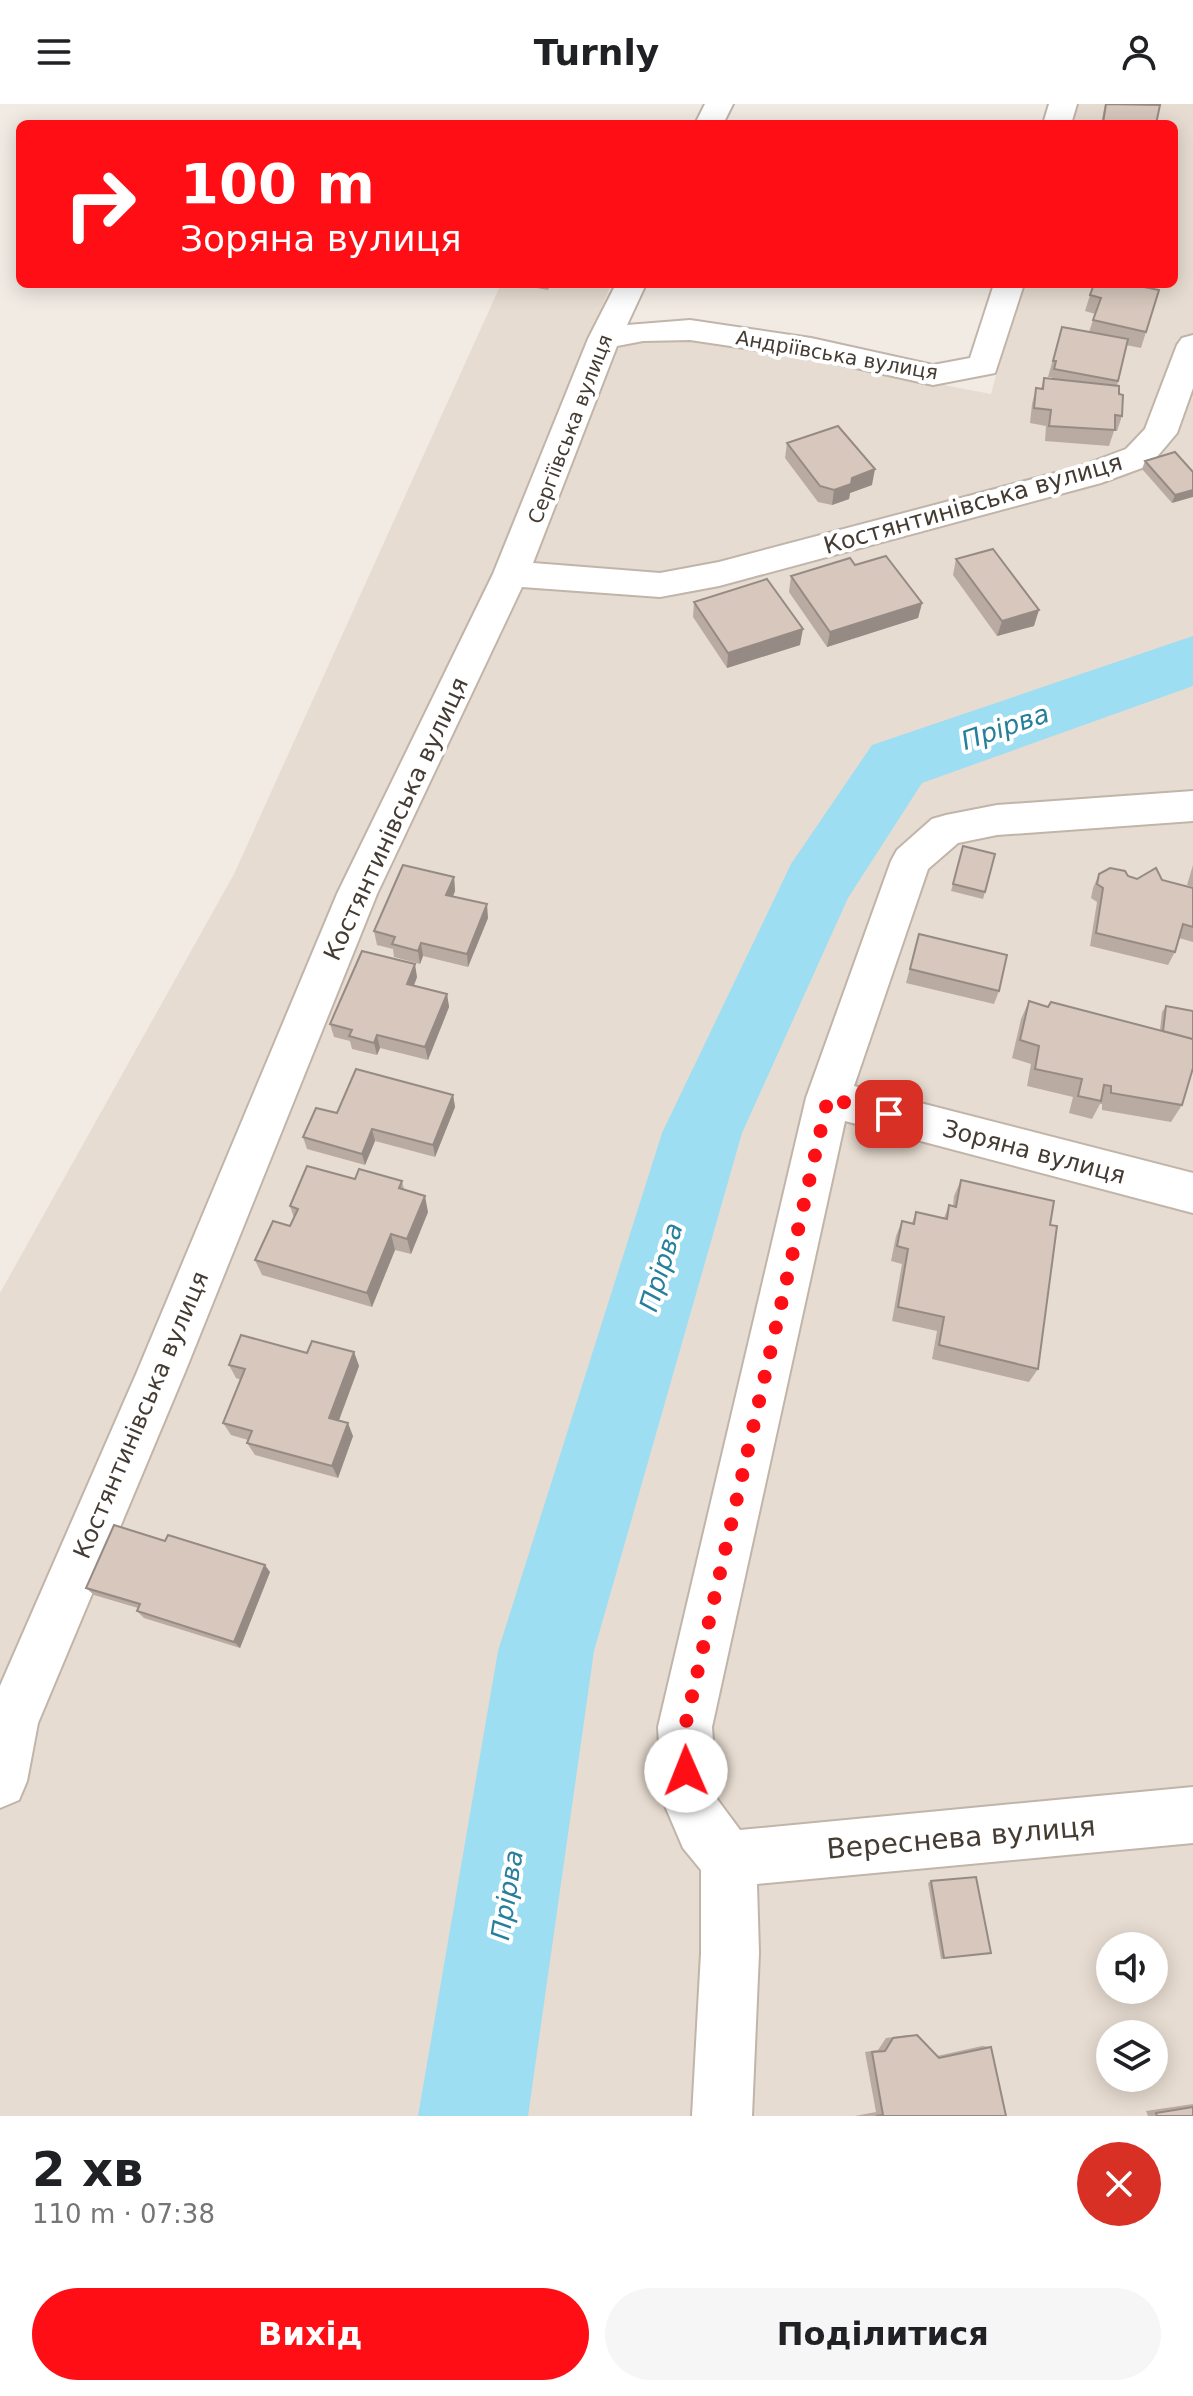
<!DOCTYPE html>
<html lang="uk">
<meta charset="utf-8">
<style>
:root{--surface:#fff;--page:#f6f6f6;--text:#202124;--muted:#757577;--accent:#ff0e15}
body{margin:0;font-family:"DejaVu Sans",sans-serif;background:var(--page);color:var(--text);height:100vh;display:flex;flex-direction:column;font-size:30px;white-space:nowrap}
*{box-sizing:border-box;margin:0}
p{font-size:26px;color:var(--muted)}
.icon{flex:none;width:44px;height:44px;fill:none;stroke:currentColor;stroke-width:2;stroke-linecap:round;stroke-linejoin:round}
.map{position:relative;height:2012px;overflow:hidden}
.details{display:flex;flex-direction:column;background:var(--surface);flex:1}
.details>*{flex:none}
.guide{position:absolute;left:16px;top:16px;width:1162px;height:168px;border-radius:12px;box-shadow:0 4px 20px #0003;background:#ff0e15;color:#fff;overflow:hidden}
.buttons{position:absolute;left:1096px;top:1828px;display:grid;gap:16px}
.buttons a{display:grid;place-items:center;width:72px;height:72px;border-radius:50%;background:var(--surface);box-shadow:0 4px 20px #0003;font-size:40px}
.pin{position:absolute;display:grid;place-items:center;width:68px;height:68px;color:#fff;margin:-34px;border-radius:16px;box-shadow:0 4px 12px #0006}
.me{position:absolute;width:88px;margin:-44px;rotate:359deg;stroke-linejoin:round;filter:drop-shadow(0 0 6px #0008)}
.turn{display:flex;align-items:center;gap:28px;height:168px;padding:0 32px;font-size:36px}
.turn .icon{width:104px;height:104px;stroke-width:2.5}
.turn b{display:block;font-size:56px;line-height:68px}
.round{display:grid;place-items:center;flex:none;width:84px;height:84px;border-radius:42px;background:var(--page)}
.head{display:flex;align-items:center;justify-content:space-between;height:136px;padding:0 32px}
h1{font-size:48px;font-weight:800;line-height:60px}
.cta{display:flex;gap:16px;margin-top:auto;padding:16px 32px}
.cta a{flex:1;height:92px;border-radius:48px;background:var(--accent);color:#fff;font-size:32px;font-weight:800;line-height:92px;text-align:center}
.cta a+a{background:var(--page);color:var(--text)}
header{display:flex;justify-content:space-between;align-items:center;height:104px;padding:0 32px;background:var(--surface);font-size:36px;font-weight:800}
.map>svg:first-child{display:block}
</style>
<header><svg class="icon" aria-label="menu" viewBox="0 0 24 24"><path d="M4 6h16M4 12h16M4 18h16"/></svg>Turnly<svg class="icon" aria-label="person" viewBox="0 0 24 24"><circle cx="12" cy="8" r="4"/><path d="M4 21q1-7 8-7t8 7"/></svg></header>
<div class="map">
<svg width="1193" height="2012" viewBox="0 0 1193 2012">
<rect width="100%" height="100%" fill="#f2ebe4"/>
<!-- residential -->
<path fill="#e7dcd1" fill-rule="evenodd" d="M1067 0H1193V2012H0V1189L234 770 501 180H611L597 215 991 290 1020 180H1174V20H1062ZM1110 1842H1154V1886H1110ZM1110 1930H1154V1974H1110Z"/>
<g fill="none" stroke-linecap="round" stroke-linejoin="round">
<!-- river -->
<path fill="#9ddef2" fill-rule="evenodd" d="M1193 532V582L922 679 848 794 742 1029 594 1547 528 2012H418L498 1547 662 1029 791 760 872 641Z"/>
<defs>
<g id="minor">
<path d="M705 0H733L723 20H695Z"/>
<path d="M1049 0H1077L1071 20H1043Z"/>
<path d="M616 180H646L627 221 690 216 811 234 933 261 970 254 994 180H1024L995 269 933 281 811 254 690 236 643 237 617 242 533 459 660 469 719 458 1078 363 1126 345 1145 325 1177 241 1182 234 1193 231V284L1177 329 1150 361 1101 379 719 482 660 493 522 483 377 790 185 1268 38 1619 27 1677 19 1696 0 1704V1582L137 1268 337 790 493 470 588 235Z"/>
<path d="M1193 687V717L997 731 958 739 928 765 854 982 1193 1069V1109L845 1017 712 1623 717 1695 740 1726 1193 1683V1739L757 1780 759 1849 752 2012H692L701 1849V1766L683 1744 662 1695 658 1623 806 994 891 757 897 746 932 715 946 711 997 701Z"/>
</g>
</defs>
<!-- minor casing -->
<use href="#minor" stroke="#c1b4a9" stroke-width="4"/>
<!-- minor -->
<use href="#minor" fill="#fff" fill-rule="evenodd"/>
</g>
<!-- wall -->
<g fill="#b9aba2">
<path d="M1105 0H1155L1156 20H1101Z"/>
<path d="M514 180H551L548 186Z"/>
<path d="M1159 186 1141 244 1126 241 1117 282 1122 312 1117 327H1114L1109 342 1045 337 1046 322 1030 319 1032 300 1036 284 1041 285 1044 274 1051 275 1052 273H1048L1062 223 1089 228 1095 210 1085 207 1090 191Z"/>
<path d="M787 339 872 381 850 389 849 395 832 401 818 398 785 354Z"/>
<path d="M1145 357 1193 368 1172 399 1142 365Z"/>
<path d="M956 455 1034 522 997 532 953 471Z"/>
<path d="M855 461 922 499 918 514 827 543 789 488 791 472Z"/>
<path d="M694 498 800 541 727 564 693 513Z"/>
<path d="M963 742 985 788 983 795 951 787Z"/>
<path d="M1193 761V783L1187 781Z"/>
<path d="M1099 770 1128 772 1137 775 1162 776 1193 784V838L1179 834 1175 848 1168 861 1090 842 1097 798 1091 794 1093 784Z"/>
<path d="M454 773 455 787 453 792 488 814 468 863 423 852 420 860 394 853 393 845 377 841 374 827Z"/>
<path d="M919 830 999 887 994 900 906 879Z"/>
<path d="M417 873 414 882 447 890 449 903 428 956 380 944 377 951 352 945 350 937 334 933 330 920Z"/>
<path d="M1029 897 1048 903 1160 926 1162 908 1166 902 1182 1001 1171 1018 1102 1006V1000H1100L1092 1015 1069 1009 1073 993 1027 982 1031 960 1012 954 1021 915Z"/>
<path d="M453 991 455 1003 435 1053 375 1037 365 1061 307 1045 303 1033 337 1009Z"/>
<path d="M355 1075 402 1077 404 1085 428 1108 411 1150 395 1146 372 1203 262 1171 255 1156 290 1122 294 1114 290 1102Z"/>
<path d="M961 1076 1050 1121 1038 1265 1029 1278 932 1255 937 1227 892 1217 902 1160 891 1157 896 1132 902 1117 912 1119 916 1108 944 1114 949 1101 953 1102 954 1092Z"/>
<path d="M354 1248 359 1262 339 1316 353 1332 338 1374 255 1351 247 1339 248 1336 231 1331 223 1319 241 1276 236 1274 229 1261 307 1249Z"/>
<path d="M270 1468 240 1544 144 1514 137 1507 138 1504 94 1491 86 1484Z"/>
<path d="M931 1777 991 1849 941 1855 928 1779Z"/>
<path d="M909 1931H917L937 1952 982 1942 991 1943 1006 2012H855L876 2008 865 1948 878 1946 886 1934Z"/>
<path d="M1193 2000V2012H1148L1146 2007Z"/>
</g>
<!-- shaded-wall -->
<g fill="#968b84">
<path d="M875 365 872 381 850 389 849 395 832 401 834 386 852 374Z"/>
<path d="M1193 386V393L1172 399 1175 391Z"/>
<path d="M922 499 918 514 827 543 830 528Z"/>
<path d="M1039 506 1034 522 997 532 1002 517Z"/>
<path d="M803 525 800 541 727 564 728 549Z"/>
<path d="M454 773 455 787 448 805 446 791Z"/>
<path d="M487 800 488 814 468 863 467 850Z"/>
<path d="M421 839 423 852 420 860 418 847Z"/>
<path d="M415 860 417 873 409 893 407 880Z"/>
<path d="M447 890 449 903 428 956 425 943Z"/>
<path d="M377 931 380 944 377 951 374 939Z"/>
<path d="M453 991 455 1003 435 1053 433 1041Z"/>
<path d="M372 1025 375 1037 365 1061 362 1050Z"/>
<path d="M425 1092 428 1108 411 1150 407 1135Z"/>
<path d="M391 1130 395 1146 372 1203 367 1189Z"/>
<path d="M354 1248 359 1262 335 1327 329 1314Z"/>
<path d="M348 1319 353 1332 338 1374 332 1362Z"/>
<path d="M265 1461 270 1468 240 1544 234 1538Z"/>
</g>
<!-- building -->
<g fill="#d7c7bc" stroke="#968b84" stroke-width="2">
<path d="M1106 0 1160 1 1156 20H1108L1103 19Z"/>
<path d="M1094 180H1129L1159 186 1146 228 1093 216 1101 194 1090 191Z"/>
<path d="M1062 223 1128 235 1118 277 1054 265 1056 257H1053Z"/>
<path d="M1044 274 1119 282V290L1123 291 1122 312 1115 311V326L1049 322 1051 306 1034 304 1036 284 1043 285Z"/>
<path d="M838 322 875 365 852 374 851 380 834 386 820 382 787 339Z"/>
<path d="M1175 348 1193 368V386L1175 391 1145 357Z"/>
<path d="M993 445 1039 506 1002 517 956 455Z"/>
<path d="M886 452 922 499 830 528 791 472 850 454 855 461Z"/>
<path d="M767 475 803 525 728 549 694 498Z"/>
<path d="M963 742 995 750 985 788 953 780Z"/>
<path d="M403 761 454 773 446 791 487 800 467 850 421 839 418 847 392 840 395 833 374 827Z"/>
<path d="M1110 764 1125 767 1128 772 1137 775 1156 764 1162 776 1193 784V823L1183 820 1175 848 1096 829 1103 784 1097 780 1099 770Z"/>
<path d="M919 830 1007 851 999 887 910 865Z"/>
<path d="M362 847 415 860 407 880 447 890 425 943 377 931 374 939 349 932 352 926 330 920Z"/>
<path d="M1029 897 1048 903 1051 898 1193 935V964L1182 1001 1111 989V982L1104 981 1101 997 1078 992 1082 975 1035 965 1039 942 1020 936Z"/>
<path d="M1166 902 1193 907V935L1163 927Z"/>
<path d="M356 965 453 991 433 1041 372 1025 362 1050 303 1033 316 1004 337 1009Z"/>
<path d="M307 1062 355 1075 359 1065 402 1077 399 1084 425 1092 407 1135 391 1130 367 1189 255 1156 273 1117 290 1122 298 1105 290 1102Z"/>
<path d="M961 1076 1054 1097 1050 1121 1057 1122 1038 1265 939 1241 944 1213 898 1203 908 1145 897 1142 902 1117 914 1120 916 1108 947 1115 949 1101 956 1103Z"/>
<path d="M241 1231 307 1249 312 1237 354 1248 329 1314 348 1319 332 1362 247 1339 252 1327 223 1319 245 1265 229 1261Z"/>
<path d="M114 1421 165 1437 168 1431 265 1461 234 1538 137 1507 140 1500 86 1484Z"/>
<path d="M976 1773 991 1849 944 1854 931 1777Z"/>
<path d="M917 1931 939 1954 991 1943 1006 2012H876L883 2011 872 1948 885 1947 893 1934Z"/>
<path d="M1193 2003V2012H1157L1156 2009Z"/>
</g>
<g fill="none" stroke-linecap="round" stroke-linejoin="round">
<!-- route -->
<path stroke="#ff0e15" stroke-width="14" stroke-dasharray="0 25.2" d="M686 1667 685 1623 828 994 889 1010"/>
</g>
<g text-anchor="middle" stroke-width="8" stroke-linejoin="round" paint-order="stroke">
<!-- far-street labels -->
<g font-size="20" fill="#443b33" stroke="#fff">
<text transform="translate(837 251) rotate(10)" y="7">Андріївська вулиця</text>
<text transform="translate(570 325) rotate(-69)" y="7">Сергіївська вулиця</text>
</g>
<!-- street labels -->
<g font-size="24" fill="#443b33" stroke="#fff">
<text transform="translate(973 400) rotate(-16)" y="8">Костянтинівська вулиця</text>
<text transform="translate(396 715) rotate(-65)" y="8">Костянтинівська вулиця</text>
<text transform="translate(1034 1048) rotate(15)" y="8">Зоряна вулиця</text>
<text transform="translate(141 1311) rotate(-67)" y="8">Костянтинівська вулиця</text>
</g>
<!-- water labels -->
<g font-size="26" font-style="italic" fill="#267f9b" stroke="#fff">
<text transform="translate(1005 623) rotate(-19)" y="9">Прірва</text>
<text transform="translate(661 1163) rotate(-73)" y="9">Прірва</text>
<text transform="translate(507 1791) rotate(-81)" y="9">Прірва</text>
</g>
<!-- near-street labels -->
<g font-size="28" fill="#443b33" stroke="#fff">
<text transform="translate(961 1733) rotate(-5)" y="10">Вереснева вулиця</text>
</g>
</g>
</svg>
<div class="buttons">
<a><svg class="icon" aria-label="sound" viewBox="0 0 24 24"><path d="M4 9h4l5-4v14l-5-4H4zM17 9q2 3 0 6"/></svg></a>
<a><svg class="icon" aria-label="layers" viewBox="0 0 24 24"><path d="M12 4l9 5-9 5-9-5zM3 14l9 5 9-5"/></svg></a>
</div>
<div class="pin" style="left:889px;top:1010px;background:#d93025"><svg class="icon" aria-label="arrive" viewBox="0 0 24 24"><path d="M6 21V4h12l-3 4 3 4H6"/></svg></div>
<svg class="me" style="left:686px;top:1667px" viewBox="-20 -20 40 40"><circle r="19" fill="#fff"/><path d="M0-13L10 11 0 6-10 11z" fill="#ff0e15"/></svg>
<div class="guide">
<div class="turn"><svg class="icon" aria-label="right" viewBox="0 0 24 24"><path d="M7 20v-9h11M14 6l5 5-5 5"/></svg><div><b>100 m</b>Зоряна вулиця</div></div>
</div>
</div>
<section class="details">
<div class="head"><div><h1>2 хв</h1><p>110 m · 07:38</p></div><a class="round" style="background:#d93025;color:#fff"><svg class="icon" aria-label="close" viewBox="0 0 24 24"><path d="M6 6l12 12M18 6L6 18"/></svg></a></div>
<div class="cta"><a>Вихід</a><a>Поділитися</a></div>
</section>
